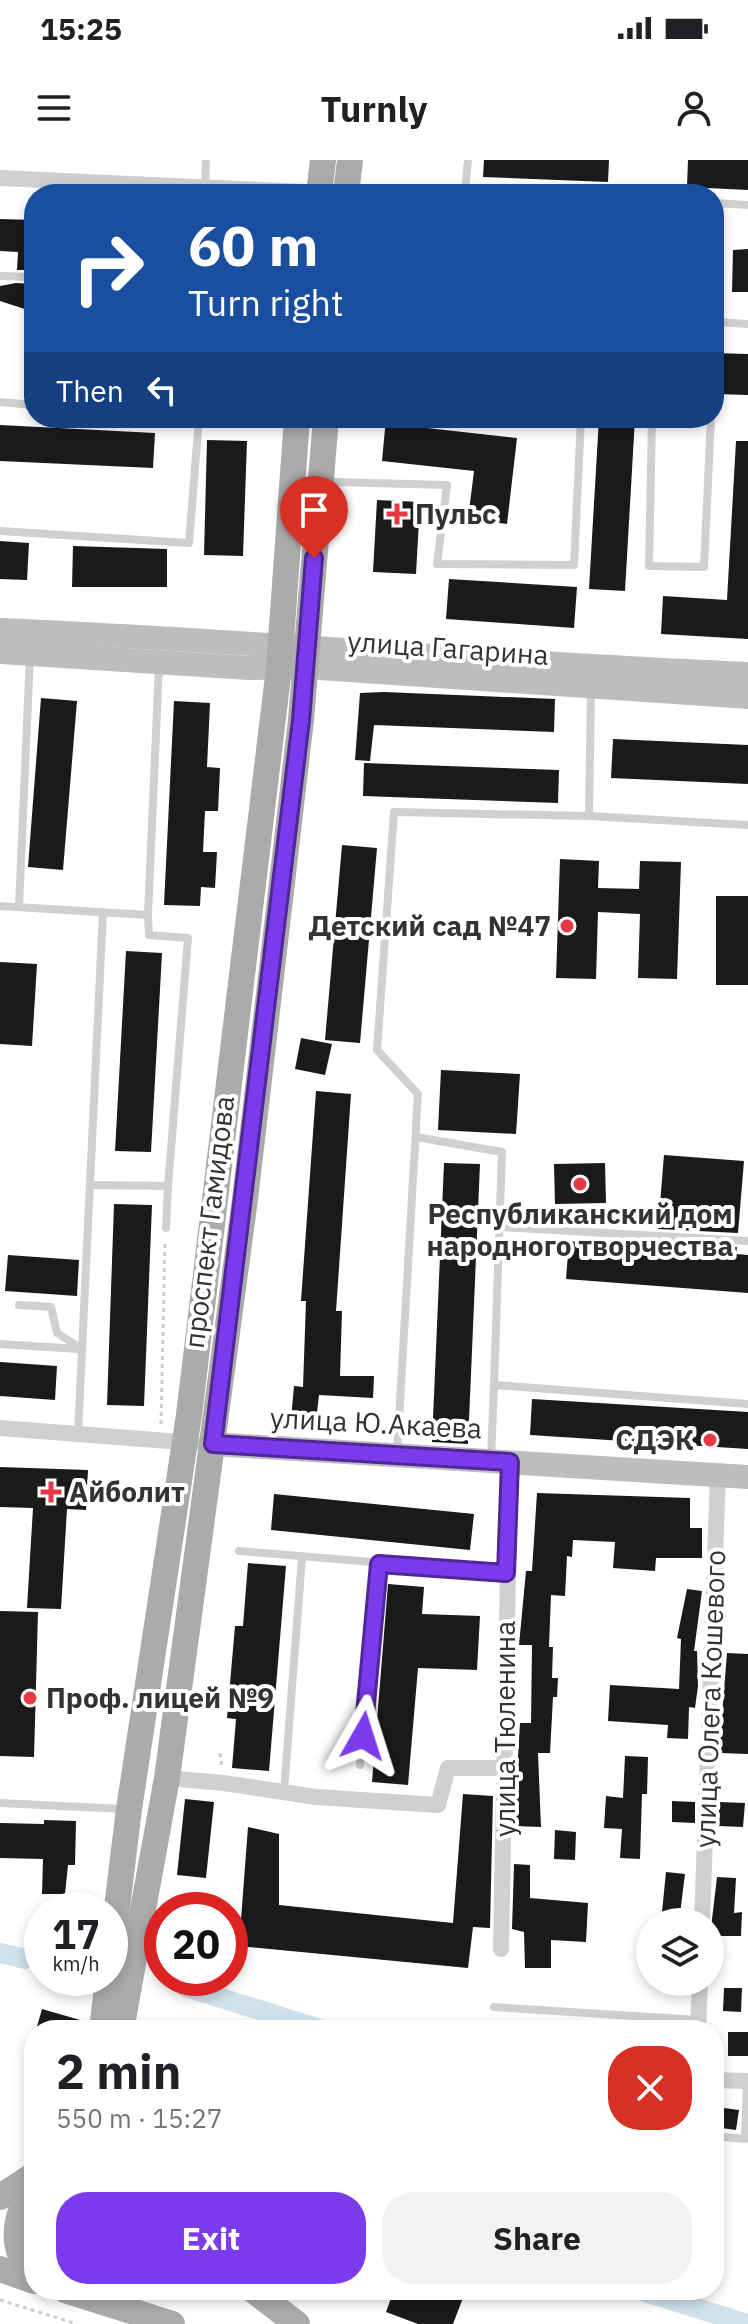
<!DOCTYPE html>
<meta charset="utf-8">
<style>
:root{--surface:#fff;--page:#f2f2f2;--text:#202124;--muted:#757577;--accent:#7c3aed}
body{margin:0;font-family:"IBM Plex Sans",sans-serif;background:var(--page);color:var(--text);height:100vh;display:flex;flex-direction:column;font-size:30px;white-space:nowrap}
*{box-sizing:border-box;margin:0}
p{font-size:26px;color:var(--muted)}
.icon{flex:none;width:44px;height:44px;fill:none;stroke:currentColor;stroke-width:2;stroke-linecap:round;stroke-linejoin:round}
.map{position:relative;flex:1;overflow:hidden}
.sheet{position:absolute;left:24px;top:1860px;width:700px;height:280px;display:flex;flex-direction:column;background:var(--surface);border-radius:32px;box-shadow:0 4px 12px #0003}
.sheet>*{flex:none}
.hud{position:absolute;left:24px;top:24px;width:700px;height:244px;border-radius:32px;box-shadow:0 4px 12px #0003;background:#1a4fa0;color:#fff;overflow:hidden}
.controls{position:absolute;left:636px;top:1748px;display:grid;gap:16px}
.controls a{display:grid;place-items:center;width:88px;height:88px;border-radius:50%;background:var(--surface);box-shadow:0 4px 12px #0003;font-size:40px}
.speed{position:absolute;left:24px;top:1732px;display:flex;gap:16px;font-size:40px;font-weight:700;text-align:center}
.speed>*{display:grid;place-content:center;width:104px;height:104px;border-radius:50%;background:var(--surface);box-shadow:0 4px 12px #0003;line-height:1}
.speed small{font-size:20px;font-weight:400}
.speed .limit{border:12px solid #d22;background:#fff;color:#111}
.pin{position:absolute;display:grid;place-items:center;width:68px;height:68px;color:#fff;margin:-82px -34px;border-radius:50% 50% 50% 0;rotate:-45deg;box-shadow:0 0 8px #0007}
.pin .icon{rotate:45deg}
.me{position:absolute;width:88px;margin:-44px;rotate:6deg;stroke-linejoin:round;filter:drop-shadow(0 0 6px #0008)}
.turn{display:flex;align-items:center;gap:28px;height:168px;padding:0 32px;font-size:36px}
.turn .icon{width:104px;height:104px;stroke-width:2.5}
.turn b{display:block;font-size:56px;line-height:68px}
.then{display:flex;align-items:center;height:76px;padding:0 32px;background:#0003;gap:16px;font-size:30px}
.round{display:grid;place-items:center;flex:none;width:84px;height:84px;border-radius:32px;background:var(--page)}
.summary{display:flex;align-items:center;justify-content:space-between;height:136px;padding:0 32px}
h1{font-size:48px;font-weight:700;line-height:60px}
.primary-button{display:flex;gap:16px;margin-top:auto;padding:16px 32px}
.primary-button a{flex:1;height:92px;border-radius:32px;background:var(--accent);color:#fff;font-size:32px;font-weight:700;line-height:92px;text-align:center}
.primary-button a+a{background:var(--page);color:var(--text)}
.status{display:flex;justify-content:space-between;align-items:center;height:56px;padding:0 40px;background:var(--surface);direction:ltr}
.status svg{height:22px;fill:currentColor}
header{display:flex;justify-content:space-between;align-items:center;height:104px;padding:0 32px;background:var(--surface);font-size:36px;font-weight:700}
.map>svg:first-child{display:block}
</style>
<div class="status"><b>15:25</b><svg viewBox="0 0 49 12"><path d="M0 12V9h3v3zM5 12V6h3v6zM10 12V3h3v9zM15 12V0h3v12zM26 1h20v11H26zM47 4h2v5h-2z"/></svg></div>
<header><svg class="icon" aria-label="menu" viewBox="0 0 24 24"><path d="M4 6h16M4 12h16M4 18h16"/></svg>Turnly<svg class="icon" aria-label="person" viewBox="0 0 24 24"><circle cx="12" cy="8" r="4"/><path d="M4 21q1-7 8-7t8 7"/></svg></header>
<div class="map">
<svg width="748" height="2164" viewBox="0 0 748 2164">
<rect width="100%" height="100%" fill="#fff"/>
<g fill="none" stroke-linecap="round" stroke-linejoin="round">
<!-- canal -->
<g stroke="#cfe2ee" stroke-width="20">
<path d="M0 1793 25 1799"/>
<path d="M186 1827 323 1870"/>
<path d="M639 2130 747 2164"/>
</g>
</g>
<!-- building -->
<g fill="#1a1a1a">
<path d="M484 0H609L608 22 483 17Z"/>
<path d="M688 0H748V30L687 27Z"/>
<path d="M0 59 34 60V110H17L18 92 0 91Z"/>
<path d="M748 89V132H732L733 90Z"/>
<path d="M16 123 34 124V152L0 141V126Z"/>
<path d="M714 193 748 194V235L714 234Z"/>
<path d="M386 258H428L427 268 517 278 507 364 468 359 474 311 382 301Z"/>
<path d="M599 258H635L625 431 589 429Z"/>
<path d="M0 265 155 273 153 308 0 301Z"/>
<path d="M207 280 247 281 243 396 204 395Z"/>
<path d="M736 281H748V479L661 474 663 436 727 440Z"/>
<path d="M377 340 420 342 416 414 373 412Z"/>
<path d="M0 381 29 383 27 420 0 419Z"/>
<path d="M73 386 167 389V427H72Z"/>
<path d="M449 419 577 427 574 468 446 459Z"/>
<path d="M384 532 555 539 554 572 374 565 370 601 355 600 360 533Z"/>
<path d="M41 538 77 541 63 710 28 707Z"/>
<path d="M174 541 210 543 207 607 220 608 218 651H205L203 692H217L215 728 201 727 200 746 164 745Z"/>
<path d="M613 579 748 585V624L611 618Z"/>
<path d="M364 603 559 610 558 643 363 636Z"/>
<path d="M342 685 377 688 360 883 325 880Z"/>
<path d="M560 699 599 701 598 728 639 729 640 701 681 702 677 819 638 818 640 754 598 752 596 819 556 818Z"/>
<rect x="716" y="736" width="32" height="89"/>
<path d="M126 791 162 793 151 992 115 991Z"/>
<path d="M0 802 37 804 32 886 0 884Z"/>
<path d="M301 878 332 884 325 915 295 909Z"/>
<path d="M441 910 520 914 516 974 438 970Z"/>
<path d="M316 931 351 934 336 1151H342L340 1216H374L373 1238 319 1235 316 1261 291 1259 294 1226 303 1227 306 1141H301Z"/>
<path d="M664 995 744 1001 738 1073 658 1069Z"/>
<path d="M444 1003 480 1004 468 1284 432 1282Z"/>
<path d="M605 1003 606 1043 555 1044 554 1004Z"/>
<path d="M114 1044 152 1045 144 1246 107 1245Z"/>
<path d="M569 1081 656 1088V1083L737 1087 736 1094 748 1095V1133L566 1119Z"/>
<path d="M8 1095 79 1100 77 1136 5 1131Z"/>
<path d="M0 1202 57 1206 55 1240 0 1236Z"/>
<path d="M532 1239 748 1252V1289L530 1275Z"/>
<path d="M0 1307 88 1310 86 1350 67 1349 61 1449 27 1448 33 1348 0 1347Z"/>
<path d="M537 1333 690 1338V1368H702V1398H656L655 1411 613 1408 615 1382 573 1380 572 1397 567 1396 565 1436 551 1435 549 1487H553L552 1518H558L557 1537H553L550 1593H538L541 1667 514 1666 520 1563H531L532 1485H519L526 1411H532Z"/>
<path d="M274 1334 474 1354 470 1390 271 1370Z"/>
<path d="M248 1403 286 1406 269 1611 232 1608 236 1559 227 1558 235 1466H243Z"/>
<path d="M388 1424 424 1427 422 1454 480 1456 477 1510 418 1508 408 1625 372 1622Z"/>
<path d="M687 1429 702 1431 694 1491H697L698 1526 695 1548 689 1547 688 1579 667 1578 668 1565 608 1561 610 1525 679 1529 681 1479 677 1478Z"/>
<path d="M0 1451 38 1452 34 1597 0 1596Z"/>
<path d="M727 1493 748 1494V1594L719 1593Z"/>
<path d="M625 1596 648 1597 647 1634H642L640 1699 620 1698 622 1669 604 1668 606 1636 623 1638Z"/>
<path d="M463 1634 493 1636 490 1768 473 1767 468 1808 239 1786 248 1667 279 1674V1745L453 1763Z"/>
<path d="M185 1639 214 1642 206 1718 177 1715Z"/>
<path d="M672 1641 695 1642V1663L672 1662Z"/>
<path d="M719 1642 745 1643 743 1667 718 1666Z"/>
<path d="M44 1660 76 1661 75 1705H68L65 1734H42L43 1699 0 1698V1663L44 1664Z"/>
<path d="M555 1670 576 1672 575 1700 554 1699Z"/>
<path d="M514 1704 530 1705V1738L588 1743 586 1782 551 1780V1808H525L524 1772 512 1769Z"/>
<path d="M666 1712 685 1714 679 1762H661Z"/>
<path d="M717 1717 736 1718 734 1753 742 1752 741 1776H710Z"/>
<path d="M724 1828H742L741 1852 723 1851Z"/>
<path d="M42 1849 87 1862 86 1870H36Z"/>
<rect x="728" y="1872" width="20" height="24"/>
<path d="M716 1947 739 1950 736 1970 714 1967Z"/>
<path d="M394 2130H466L453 2164H418L386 2152Z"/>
</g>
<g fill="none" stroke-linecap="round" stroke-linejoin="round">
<!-- path -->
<g stroke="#cdcdcd" stroke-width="3" stroke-dasharray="4 4" stroke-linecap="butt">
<path d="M161 1264 165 1080"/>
<path d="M220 1593 222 1607"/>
<path d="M0 2140 77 2164"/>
</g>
<!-- lane -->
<g stroke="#d0d0d0" stroke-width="8">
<path d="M468 0 465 32 503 34"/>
<path d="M205 27 206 0"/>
<path d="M61 34V21"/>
<path d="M714 43 748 45"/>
<path d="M0 116 34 117"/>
<path d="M714 162 748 164"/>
<path d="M0 242 34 245"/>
<path d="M652 258 649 406 704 407 711 258"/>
<path d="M296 321 447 325 437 404 574 405 581 258"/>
<path d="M0 371 189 383 199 258"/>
<path d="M589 656 748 665"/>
<path d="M0 746 148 755 149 775 188 778 168 1026 93 1025"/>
<path d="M19 747 30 495"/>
<path d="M148 755 159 505"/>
<path d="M416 977 502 992 494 1225"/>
<path d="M501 1067 748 1081"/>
<path d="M166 1068 168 1026"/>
<path d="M19 1145 51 1147 57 1173 82 1189"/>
<path d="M0 1184 79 1189"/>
<path d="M78 1274 103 752"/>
<path d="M397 1293 418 934 377 890 394 652 589 656 591 530"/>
<path d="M491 1299 494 1225 748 1244"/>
<path d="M239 1391 506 1413"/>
<path d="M360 1605 379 1404"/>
<path d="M284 1631 302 1398"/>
<path d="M0 1643 124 1649"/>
<path d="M494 1847 698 1860"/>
<path d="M714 1976 745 1979 747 1921"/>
</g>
<!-- street -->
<g stroke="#d0d0d0" stroke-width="16">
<path d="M0 18 326 33"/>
<path d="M0 1268 194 1283"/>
<path d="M167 1618 224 1623 316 1637 438 1645 448 1608H507"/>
<path d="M702 1762 718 1315"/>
<path d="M501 1789 510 1302"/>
<path d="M698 1870 700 1822"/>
<path d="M714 1920 748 1921"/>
</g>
<!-- secondary -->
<g stroke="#bdbdbd" stroke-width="24">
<path d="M0 470C250 480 498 504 748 514"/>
<path d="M0 492 249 508 305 507 748 537"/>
<path d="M213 1284 748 1317"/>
</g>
<!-- primary -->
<g stroke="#ababab" stroke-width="26">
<path d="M319 34 323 0"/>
<path d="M346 34 350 0"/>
<path d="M110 1805 129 1649 189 1255 279 508 297 258"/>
<path d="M102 1870 108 1818"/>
<path d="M121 1870 167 1618 245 1039 301 560 326 258"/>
<path d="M34 2028C14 2054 8 2090 34 2114"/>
<path d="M0 2037 34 2015"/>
<path d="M0 2109 34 2121"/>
<path d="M65 2130 172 2164"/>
<path d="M253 2130 297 2164"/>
</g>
</g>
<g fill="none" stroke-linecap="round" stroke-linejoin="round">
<defs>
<path id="route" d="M314 398 301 560 213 1284 510 1302 506 1413 379 1404 363 1576"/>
</defs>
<!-- route casing -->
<use href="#route" stroke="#51269a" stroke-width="20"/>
<!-- route -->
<use href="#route" stroke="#7c3aed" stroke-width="14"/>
</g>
<!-- markers -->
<g fill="#e63946" stroke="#fff" stroke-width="3">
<path d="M393 342h8v8h8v8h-8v8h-8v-8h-8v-8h8z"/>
<circle cx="567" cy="766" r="8"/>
<circle cx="580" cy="1024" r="8"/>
<circle cx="710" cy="1280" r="8"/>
<path d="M47 1320h8v8h8v8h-8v8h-8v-8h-8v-8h8z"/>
<circle cx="30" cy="1538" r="8"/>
</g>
<g text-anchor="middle" stroke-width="8" stroke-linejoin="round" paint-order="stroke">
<!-- poi labels -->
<g font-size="28" font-weight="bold" fill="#333" stroke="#fff" text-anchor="start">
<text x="415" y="364">Пульс</text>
<text x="551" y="776" text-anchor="end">Детский сад №47</text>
<text x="580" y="1064" text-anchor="middle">Республиканский дом<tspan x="580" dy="32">народного творчества</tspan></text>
<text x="694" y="1290" text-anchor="end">СДЭК</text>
<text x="69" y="1342">Айболит</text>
<text x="46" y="1548">Проф. лицей №9</text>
</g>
<!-- street labels -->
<g font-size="28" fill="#333" stroke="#fff">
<text transform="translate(448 488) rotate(4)" y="10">улица Гагарина</text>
<text transform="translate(209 1062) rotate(-83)" y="10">проспект Гамидова</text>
<text transform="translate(376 1263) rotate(3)" y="10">улица Ю.Акаева</text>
<text transform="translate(710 1539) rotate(-88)" y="10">улица Олега Кошевого</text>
<text transform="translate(505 1569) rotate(-90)" y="10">улица Тюленина</text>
</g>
</g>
</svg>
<div class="controls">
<a><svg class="icon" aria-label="layers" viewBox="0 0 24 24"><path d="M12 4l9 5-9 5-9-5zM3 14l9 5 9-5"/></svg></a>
</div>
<div class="speed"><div>17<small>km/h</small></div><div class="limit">20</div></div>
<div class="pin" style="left:314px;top:398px;background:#d93025"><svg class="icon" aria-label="arrive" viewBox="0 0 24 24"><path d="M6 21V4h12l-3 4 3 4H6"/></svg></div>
<svg class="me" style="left:363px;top:1576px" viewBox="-20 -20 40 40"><path d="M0-17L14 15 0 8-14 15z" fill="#7c3aed" stroke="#fff" stroke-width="4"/></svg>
<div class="hud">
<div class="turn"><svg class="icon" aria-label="right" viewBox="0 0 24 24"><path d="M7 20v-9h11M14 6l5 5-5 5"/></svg><div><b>60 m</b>Turn right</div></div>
<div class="then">Then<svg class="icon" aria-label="left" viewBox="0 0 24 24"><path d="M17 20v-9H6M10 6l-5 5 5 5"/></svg></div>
</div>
<section class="sheet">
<div class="summary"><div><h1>2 min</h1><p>550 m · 15:27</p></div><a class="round" style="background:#d93025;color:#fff"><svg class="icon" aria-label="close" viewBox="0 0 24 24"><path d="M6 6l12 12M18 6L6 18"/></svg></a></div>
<div class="primary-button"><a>Exit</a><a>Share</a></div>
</section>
</div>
